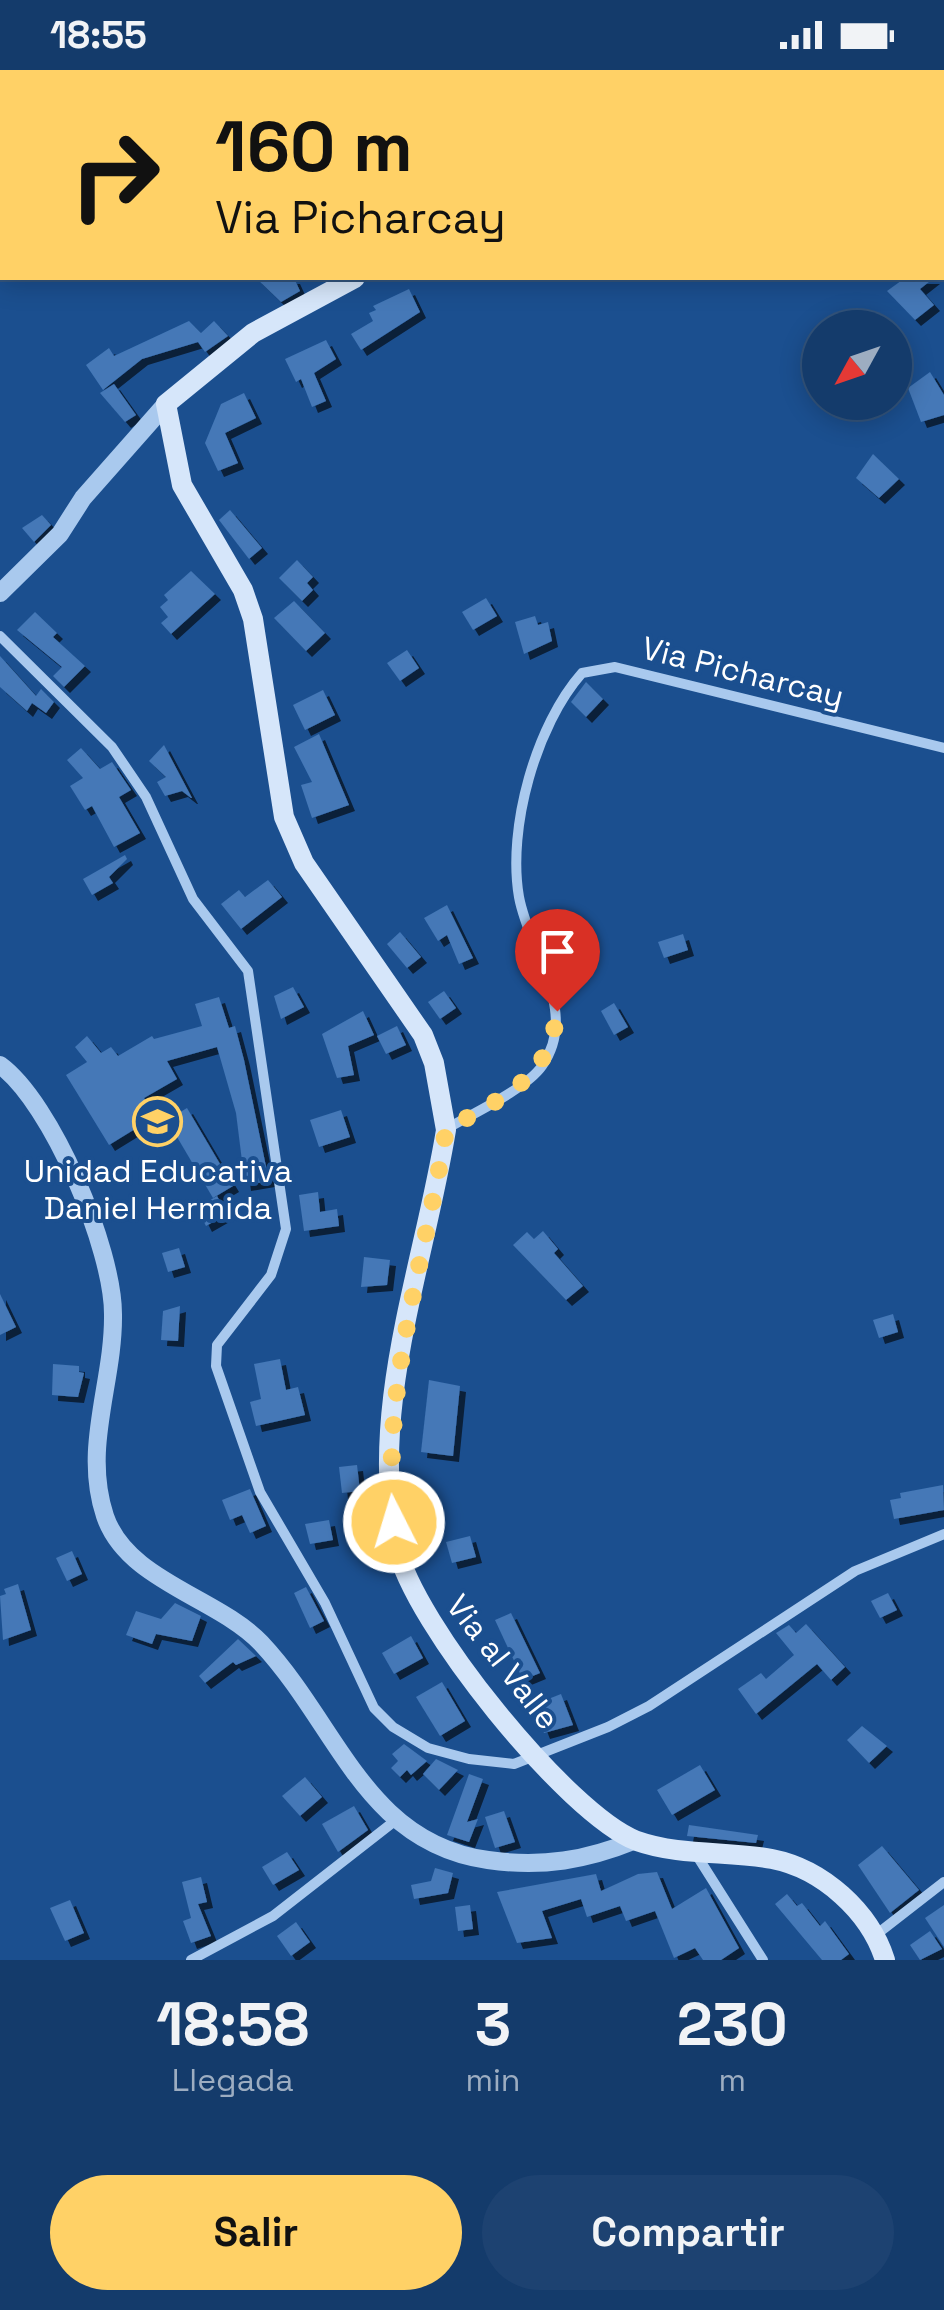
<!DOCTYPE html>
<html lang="es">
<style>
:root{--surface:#143b6b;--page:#1d4271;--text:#f1f3f6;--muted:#9dadc1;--line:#33557e;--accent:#ffd166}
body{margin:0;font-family:"Space Grotesk",sans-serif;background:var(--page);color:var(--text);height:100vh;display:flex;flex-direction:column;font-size:38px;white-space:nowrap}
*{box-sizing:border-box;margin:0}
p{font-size:32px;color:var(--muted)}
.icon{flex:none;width:55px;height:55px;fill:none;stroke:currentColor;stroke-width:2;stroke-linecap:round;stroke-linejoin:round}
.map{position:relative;height:1890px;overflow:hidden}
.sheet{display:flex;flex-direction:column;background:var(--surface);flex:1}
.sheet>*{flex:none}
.top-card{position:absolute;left:0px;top:0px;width:945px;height:210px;box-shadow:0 5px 25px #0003,0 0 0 2px var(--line);background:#ffd166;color:#111;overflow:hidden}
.needle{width:65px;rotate:230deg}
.controls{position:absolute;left:802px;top:240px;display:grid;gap:20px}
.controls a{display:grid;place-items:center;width:110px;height:110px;border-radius:50%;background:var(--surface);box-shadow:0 5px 25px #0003,0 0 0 2px var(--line);font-size:50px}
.pin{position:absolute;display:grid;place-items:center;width:85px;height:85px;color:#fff;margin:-102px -42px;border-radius:50% 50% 50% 0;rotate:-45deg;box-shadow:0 0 10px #0007}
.pin .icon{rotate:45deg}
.me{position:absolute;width:110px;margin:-55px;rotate:355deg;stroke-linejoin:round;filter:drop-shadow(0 0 8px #0008)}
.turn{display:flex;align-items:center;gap:35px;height:210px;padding:0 50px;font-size:45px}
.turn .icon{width:130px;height:130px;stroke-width:2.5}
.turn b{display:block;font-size:70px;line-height:85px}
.eta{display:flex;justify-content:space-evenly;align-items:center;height:170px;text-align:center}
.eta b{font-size:60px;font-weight:800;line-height:70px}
.action{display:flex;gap:20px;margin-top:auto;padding:20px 50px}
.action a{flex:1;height:115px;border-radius:60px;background:var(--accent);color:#111;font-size:40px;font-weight:800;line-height:115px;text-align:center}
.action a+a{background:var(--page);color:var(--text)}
.status{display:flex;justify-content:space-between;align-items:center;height:70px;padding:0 50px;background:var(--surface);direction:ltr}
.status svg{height:28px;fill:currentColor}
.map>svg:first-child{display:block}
</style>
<div class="status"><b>18:55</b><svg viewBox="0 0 49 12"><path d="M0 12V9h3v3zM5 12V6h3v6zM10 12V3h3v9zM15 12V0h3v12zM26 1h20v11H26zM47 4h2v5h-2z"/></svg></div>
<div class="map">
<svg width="944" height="1890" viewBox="0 0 944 1890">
<defs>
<filter id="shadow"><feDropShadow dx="6" dy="6" stdDeviation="0" flood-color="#0009"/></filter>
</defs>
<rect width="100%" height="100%" fill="#1b4f8f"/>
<!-- building -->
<g fill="#4478b7" filter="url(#shadow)">
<path d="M256 208H294L300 221 281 232Z"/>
<path d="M905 208H934L920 219 934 235 915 250 887 221Z"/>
<path d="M409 219 420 242 361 280 351 264 373 251 369 243 376 240 373 236Z"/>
<path d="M189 251 201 263 214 251 228 266 205 282 198 272 142 289 103 320 86 295 109 278 114 286Z"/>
<path d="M326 270 336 289 314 303 326 331 312 337 301 309 296 312 285 289Z"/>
<path d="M930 302 944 325V345L921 352 908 318Z"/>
<path d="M114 314 136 345 125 352 100 323Z"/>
<path d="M244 323 256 348 225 363 238 393 218 401 205 373 221 334Z"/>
<path d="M873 384 899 409 879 428 856 408Z"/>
<path d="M230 440 262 478 249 489 219 450Z"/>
<path d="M42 445 51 455 34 472 22 458Z"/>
<path d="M297 490 313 507 307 513 313 520 302 531 279 508Z"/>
<path d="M191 501 215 524 171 564 161 553 168 547 160 537 168 530 164 525Z"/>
<path d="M486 528 497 546 473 560 462 542Z"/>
<path d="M294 531 325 563 306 581 274 548Z"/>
<path d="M35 542 57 563 53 567 85 596 64 617 53 606 62 597 17 560Z"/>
<path d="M535 546 538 555 548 552 552 571 524 584 515 552Z"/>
<path d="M407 580 419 598 400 611 387 593Z"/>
<path d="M0 586 36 626 41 619 54 632 46 643 32 633 27 641 0 617Z"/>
<path d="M586 612 603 629 586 647 571 632Z"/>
<path d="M323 620 335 645 305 660 293 635Z"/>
<path d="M319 664 349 735 312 748 301 715 312 712 294 677Z"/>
<path d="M164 675 192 728H191L182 721 165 726 157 712 166 707 149 691Z"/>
<path d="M81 678 100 699 112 692 131 720 119 727 140 763 114 777 92 736 85 740 70 716 83 708 67 690Z"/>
<path d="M125 785 127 789 109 807 113 813 92 825 83 809Z"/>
<path d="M268 810 282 827 241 859 221 834 239 820 245 827Z"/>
<path d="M447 835 473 888 459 894 447 865 438 871 424 848Z"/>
<path d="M400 862 421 887 407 898 387 874Z"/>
<path d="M683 864 688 880 664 888 658 872Z"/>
<path d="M293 917 304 937 281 949 274 926Z"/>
<path d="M444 921 456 938 440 949 428 932Z"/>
<path d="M219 927 229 958 235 956 244 990 269 1111 245 1115 236 1043 217 977 167 991 177 1009 144 1028 159 1052 139 1064 135 1059 109 1075 66 1005 87 992 75 977 87 966 101 983 111 977 118 986 152 966 154 969 202 956 195 934Z"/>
<path d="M614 933 628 957 614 965 601 941Z"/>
<path d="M363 941 374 965 348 976 354 1005 337 1008 322 964Z"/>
<path d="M397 956 406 975 386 984 377 966Z"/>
<path d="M187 1038 233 1116 213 1128 167 1050Z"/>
<path d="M341 1040 350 1067 319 1077 310 1050Z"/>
<path d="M318 1122 320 1142 337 1139 339 1156 304 1161 299 1125Z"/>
<path d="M217 1126 227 1144 206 1156 197 1138Z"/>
<path d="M543 1161 558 1179 554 1183 583 1216 566 1230 513 1175 527 1162 534 1169Z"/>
<path d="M179 1178 185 1197 168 1202 162 1183Z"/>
<path d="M364 1187 390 1190 387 1215 361 1217Z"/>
<path d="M0 1224 16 1257 0 1265Z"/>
<path d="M180 1236 178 1271 161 1270 163 1241Z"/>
<path d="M893 1244 898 1262 879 1268 873 1250Z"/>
<path d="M280 1289 286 1320 298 1317 305 1345 256 1356 250 1332 261 1329 254 1294Z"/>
<path d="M53 1294 79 1296V1302L84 1303 78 1327 52 1325Z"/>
<path d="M429 1310 460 1316 453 1386 421 1382Z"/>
<path d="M357 1395 360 1421 342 1423 339 1397Z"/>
<path d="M943 1415 944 1440 894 1449 890 1430 901 1428 900 1423Z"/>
<path d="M250 1419 266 1456 250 1463 242 1445 230 1450 222 1430Z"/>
<path d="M422 1420 429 1477 412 1479 405 1422Z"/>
<path d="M329 1450 333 1470 310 1474 305 1454Z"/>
<path d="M470 1466 476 1487 452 1493 446 1472Z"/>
<path d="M72 1481 82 1504 67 1511 56 1488Z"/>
<path d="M18 1514 31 1560 3 1570 0 1526 6 1524 4 1519Z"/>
<path d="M306 1517 324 1551 310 1558 294 1523Z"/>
<path d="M888 1523 897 1540 880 1548 871 1531Z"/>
<path d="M175 1533 201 1546 192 1571 156 1564 152 1574 126 1565 136 1541 161 1549Z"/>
<path d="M511 1543 540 1603 523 1610 495 1550Z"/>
<path d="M806 1554 845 1597 831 1610 817 1594 756 1644 738 1619 761 1603 766 1609 794 1585 776 1563 789 1555 796 1563Z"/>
<path d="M411 1566 423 1588 394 1604 382 1583Z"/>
<path d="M238 1569 256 1586 236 1595 233 1592 205 1613 199 1606Z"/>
<path d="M442 1612 465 1651 440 1666 416 1627Z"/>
<path d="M561 1624 573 1655 544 1663 533 1635Z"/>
<path d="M862 1656 887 1676 869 1693 847 1670Z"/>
<path d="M404 1674 427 1691 411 1705 407 1700 400 1707 391 1698 398 1691 392 1684Z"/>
<path d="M436 1689 458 1700 439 1720 423 1704Z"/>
<path d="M700 1695 715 1720 672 1745 657 1720Z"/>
<path d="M469 1704 483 1709 467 1752 478 1749 469 1772 447 1765Z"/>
<path d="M305 1707 322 1727 300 1746 282 1726Z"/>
<path d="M354 1736 368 1760 338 1782 322 1754Z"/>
<path d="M504 1741 515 1772 495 1778 485 1747Z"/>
<path d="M689 1755 758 1765 756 1773 687 1766Z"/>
<path d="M882 1776 919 1820 890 1843 858 1795Z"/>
<path d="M287 1782 299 1800 273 1815 262 1797Z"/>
<path d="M435 1798 453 1803 448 1823 414 1829 411 1815 431 1811Z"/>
<path d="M657 1802 672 1839 706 1818 739 1878 721 1890H703L695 1878 674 1888 655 1841 626 1851 620 1836 587 1847 581 1829 542 1841 552 1868 517 1873 497 1822 596 1804 601 1821 638 1804Z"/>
<path d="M201 1807 207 1832 198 1834 211 1866 191 1873 183 1851 191 1848 182 1812Z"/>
<path d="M787 1824 797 1836 802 1833 820 1856 825 1851 849 1884 841 1890H822L775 1834Z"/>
<path d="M70 1830 84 1863 65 1871 50 1838Z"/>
<path d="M470 1835 473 1859 458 1861 455 1837Z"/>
<path d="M944 1835V1877L925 1848Z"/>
<path d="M296 1852 310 1872 291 1886 277 1866Z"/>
<path d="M930 1861 942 1879 920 1890 910 1875Z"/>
</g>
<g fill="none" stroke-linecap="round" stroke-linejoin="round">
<!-- service -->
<path stroke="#a9c9ee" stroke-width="8" d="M0 82H2"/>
<!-- minor -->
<g stroke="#a9c9ee" stroke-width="10">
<path d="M700 2 707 0"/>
<path d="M0 566 112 677 146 727 193 829 248 901 286 1159 271 1205 217 1275 216 1296 260 1422 325 1533 374 1638 393 1657 428 1678 469 1689 514 1694 608 1657 649 1636 855 1501 944 1464"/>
<path d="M446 1059C472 1044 526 1019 542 996 580 942 529 882 519 827 507 758 536 655 582 603L615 597 944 678"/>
<path d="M694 1781 763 1890"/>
<path d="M877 1864 944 1812"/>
<path d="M191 1890 273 1846 396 1750"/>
</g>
<!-- tertiary -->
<g stroke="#a9c9ee" stroke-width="18">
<path d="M0 523 60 464 83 428 166 334"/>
<path d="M0 995C52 1033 113 1179 113 1244 114 1313 82 1377 105 1446 127 1511 217 1527 261 1573 338 1655 365 1773 488 1790 542 1798 587 1790 636 1770"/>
</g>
<!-- secondary -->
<g stroke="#d6e6fa" stroke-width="20">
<path d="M942 45 944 44"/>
<path d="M355 208 253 263 166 334 182 415 243 520 253 549 284 747 304 793 423 965 434 993 446 1060C424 1196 368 1339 397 1477 412 1551 567 1744 637 1771 679 1786 729 1781 772 1789 823 1799 870 1842 885 1890"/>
</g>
</g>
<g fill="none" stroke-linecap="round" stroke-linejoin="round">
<!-- route -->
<path stroke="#ffd166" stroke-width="18" stroke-dasharray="0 32.4" d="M394 1452C381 1318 425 1191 446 1060 500 1028 551 1010 557 941"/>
</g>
<!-- icons -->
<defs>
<symbol id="school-ring" viewBox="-11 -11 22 22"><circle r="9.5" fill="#1b4f8f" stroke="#ffd166" stroke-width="1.5"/><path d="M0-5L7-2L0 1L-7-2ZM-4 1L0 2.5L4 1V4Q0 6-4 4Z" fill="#ffd166"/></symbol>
</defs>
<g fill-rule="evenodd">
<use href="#school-ring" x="130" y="1024" width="55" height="55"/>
</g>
<g text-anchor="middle" stroke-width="8" stroke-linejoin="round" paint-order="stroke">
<!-- street labels -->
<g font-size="32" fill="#fff" stroke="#1b4f8f">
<text transform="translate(743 602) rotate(14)" y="11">Via Picharcay</text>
<text transform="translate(503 1592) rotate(52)" y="11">Via al Valle</text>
</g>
<!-- poi labels -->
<g font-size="32" fill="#fff" stroke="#1b4f8f">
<text x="158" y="1112">Unidad Educativa<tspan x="158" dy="37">Daniel Hermida</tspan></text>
</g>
</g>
</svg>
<div class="controls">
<a><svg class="needle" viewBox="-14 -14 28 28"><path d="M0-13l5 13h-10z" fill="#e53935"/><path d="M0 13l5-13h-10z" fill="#9dadc1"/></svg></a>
</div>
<div class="pin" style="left:557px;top:941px;background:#d93025"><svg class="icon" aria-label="arrive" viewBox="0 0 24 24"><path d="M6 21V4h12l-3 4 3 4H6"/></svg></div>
<svg class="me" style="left:394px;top:1452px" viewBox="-20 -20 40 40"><circle r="17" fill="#ffd166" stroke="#fff" stroke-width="3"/><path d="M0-11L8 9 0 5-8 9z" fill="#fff"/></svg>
<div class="top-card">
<div class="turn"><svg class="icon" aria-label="right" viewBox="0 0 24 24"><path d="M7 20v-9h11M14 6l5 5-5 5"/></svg><div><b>160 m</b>Via Picharcay</div></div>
</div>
</div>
<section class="sheet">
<div class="eta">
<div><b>18:58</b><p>Llegada</p></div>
<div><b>3</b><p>min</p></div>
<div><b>230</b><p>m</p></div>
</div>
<div class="action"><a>Salir</a><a>Compartir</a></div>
</section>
